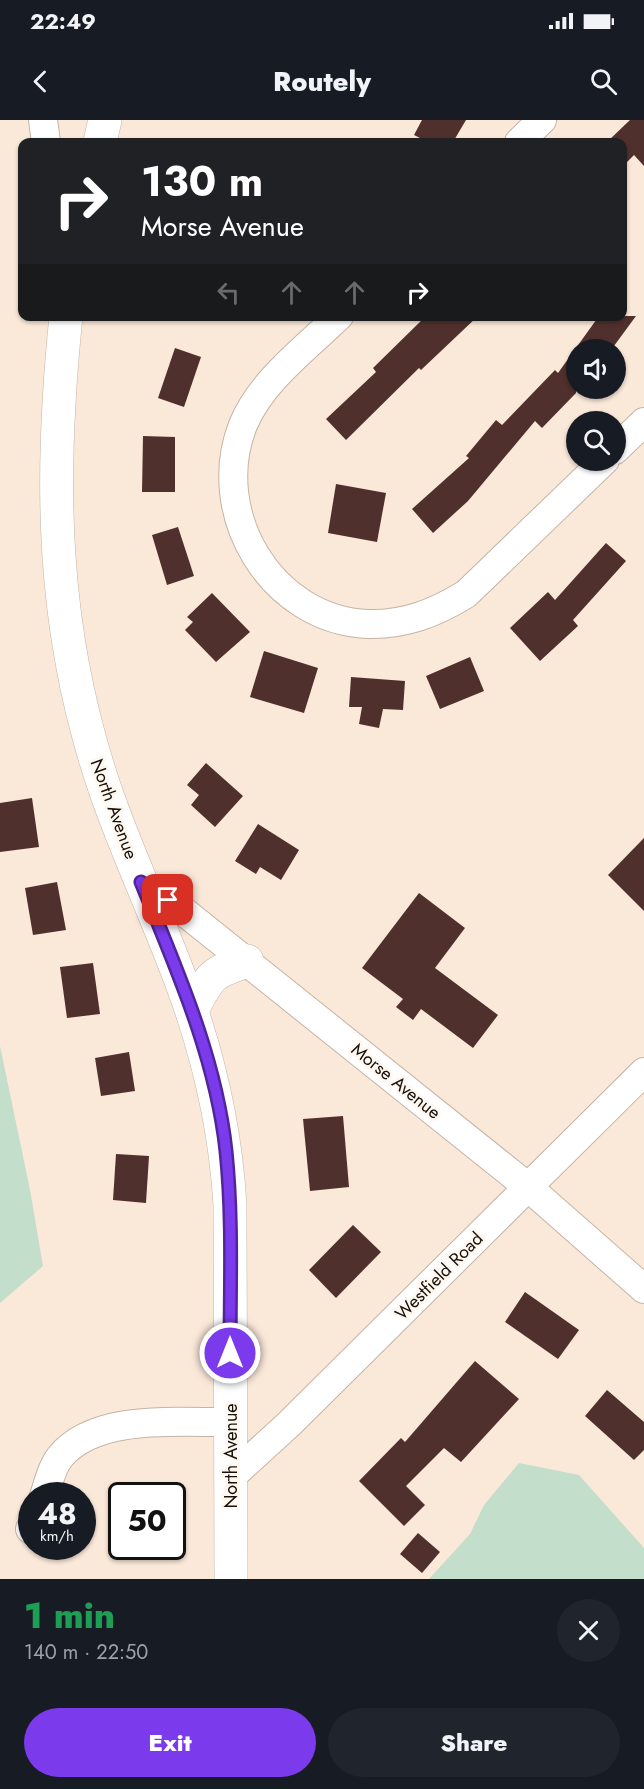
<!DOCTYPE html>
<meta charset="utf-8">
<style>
:root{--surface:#171b24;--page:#20242c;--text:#f1f3f6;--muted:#9ea1a6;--accent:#7c3aed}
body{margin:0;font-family:Jost,sans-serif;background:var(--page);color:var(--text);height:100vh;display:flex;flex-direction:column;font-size:22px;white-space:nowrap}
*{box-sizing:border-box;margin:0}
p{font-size:20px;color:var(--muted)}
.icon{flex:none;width:33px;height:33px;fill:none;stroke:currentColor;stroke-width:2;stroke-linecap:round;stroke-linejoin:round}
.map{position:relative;height:1459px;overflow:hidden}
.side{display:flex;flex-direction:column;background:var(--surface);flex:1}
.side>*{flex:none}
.hud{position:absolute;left:18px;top:18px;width:609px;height:183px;border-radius:12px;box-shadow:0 2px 4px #0004;background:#202124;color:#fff;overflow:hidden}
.tools{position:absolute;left:566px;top:219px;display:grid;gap:12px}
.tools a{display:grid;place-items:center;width:60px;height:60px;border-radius:50%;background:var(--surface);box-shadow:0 2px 4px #0004;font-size:30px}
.speed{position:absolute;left:18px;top:1362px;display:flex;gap:12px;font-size:30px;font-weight:700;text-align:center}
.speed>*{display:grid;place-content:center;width:78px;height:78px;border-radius:50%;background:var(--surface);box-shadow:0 2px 4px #0004;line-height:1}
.speed small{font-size:15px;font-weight:400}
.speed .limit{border:3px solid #111;border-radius:9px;background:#fff;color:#111}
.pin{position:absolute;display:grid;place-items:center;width:51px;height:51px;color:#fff;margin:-26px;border-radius:12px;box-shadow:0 3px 9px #0006}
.me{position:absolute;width:66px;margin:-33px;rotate:0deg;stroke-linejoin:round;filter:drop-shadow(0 0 4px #0008)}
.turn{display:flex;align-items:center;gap:21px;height:126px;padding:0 24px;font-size:27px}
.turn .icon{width:78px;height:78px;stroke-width:2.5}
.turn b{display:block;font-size:42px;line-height:51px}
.lanes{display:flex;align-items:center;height:57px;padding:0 24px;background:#0003;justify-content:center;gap:30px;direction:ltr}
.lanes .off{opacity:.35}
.round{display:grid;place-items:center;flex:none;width:63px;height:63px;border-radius:32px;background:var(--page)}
.head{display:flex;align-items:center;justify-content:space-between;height:102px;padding:0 24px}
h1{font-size:36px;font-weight:800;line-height:45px;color:#1e9e55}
.action{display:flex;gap:12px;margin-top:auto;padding:12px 24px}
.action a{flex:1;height:69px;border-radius:36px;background:var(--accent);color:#fff;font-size:24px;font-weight:800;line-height:69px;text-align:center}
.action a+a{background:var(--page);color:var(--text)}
.status{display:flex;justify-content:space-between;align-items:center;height:42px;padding:0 30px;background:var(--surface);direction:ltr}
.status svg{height:16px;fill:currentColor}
header{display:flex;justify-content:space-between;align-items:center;height:78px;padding:0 24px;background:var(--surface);font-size:27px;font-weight:800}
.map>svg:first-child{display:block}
</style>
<div class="status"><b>22:49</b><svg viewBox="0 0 49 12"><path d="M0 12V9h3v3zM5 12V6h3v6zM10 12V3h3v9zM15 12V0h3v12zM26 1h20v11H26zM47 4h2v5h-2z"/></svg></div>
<header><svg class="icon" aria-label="back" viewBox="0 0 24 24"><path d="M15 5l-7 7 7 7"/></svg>Routely<svg class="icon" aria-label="search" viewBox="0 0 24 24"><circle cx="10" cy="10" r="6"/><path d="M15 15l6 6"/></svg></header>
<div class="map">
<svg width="644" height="1459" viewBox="0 0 644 1459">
<rect width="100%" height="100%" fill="#fae8d9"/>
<!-- green -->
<g fill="#c3decb">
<path d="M0 926 30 1070 43 1146 0 1183Z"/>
<path d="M519 1343 579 1355 644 1428V1459H429L470 1414 484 1385Z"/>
</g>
<!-- building -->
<g fill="#50302c">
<path d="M422 0H466L453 22H428L414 15Z"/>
<path d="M630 0H644V46L634 35 622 47V22H607Z"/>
<path d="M426 196H478L421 250 419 248 346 320 326 299 376 252 373 248Z"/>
<path d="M599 196H636L611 230H576V273L542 308 535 301 468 381 433 413 412 389 469 338 466 336 496 300 502 305 555 250 558 253Z"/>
<path d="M175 228 201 237 184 287 158 278Z"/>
<path d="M143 316 175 317V372H142Z"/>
<path d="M336 364 386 373 377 422 328 413Z"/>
<path d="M178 407 194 456 167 465 152 415Z"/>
<path d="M606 423 626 441 573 500 578 506 540 541 510 508 548 472 555 480Z"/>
<path d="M212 473 250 512 216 542 185 510 193 502 187 497Z"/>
<path d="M264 531 318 548 304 593 250 577Z"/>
<path d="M470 537 484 571 440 589 426 556Z"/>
<path d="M351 557 405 561 403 590 383 589 379 608 359 604 362 587H349Z"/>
<path d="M206 643 243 676 215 707 191 685 199 675 187 665Z"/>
<path d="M32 678 39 727 0 732V683Z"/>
<path d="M258 704 299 730 281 760 260 747 256 754 235 741Z"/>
<path d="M644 718V791L608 755Z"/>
<path d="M57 762 66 810 33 815 25 768Z"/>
<path d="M419 773 465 808 435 848 498 895 473 928 421 889 413 900 396 887 403 879 362 848Z"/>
<path d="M93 843 100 894 67 898 60 847Z"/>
<path d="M129 932 135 971 101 976 95 938Z"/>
<path d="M343 996 349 1067 310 1071 303 999Z"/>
<path d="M116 1034 149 1036 146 1083 113 1080Z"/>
<path d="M353 1105 381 1132 336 1178 309 1150Z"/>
<path d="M525 1172 579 1210 558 1239 505 1202Z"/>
<path d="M475 1241 519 1279 461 1342 444 1328 406 1366 425 1385 404 1406 359 1361 401 1318 405 1322Z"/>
<path d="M607 1270 644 1302V1330L634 1340 585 1296Z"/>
<path d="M418 1413 440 1432 422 1453 400 1434Z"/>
</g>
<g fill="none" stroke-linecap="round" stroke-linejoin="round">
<defs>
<g id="minor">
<path d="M43 0 46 22"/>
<path d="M519 22 542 0"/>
<path d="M339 196C305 229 261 261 243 305 208 393 271 500 368 504 405 505 435 493 466 474L605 340"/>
<path d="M615 330 644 302"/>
<path d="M141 762 182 790 528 1067 644 1169"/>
<path d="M231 1357 289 1304 644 952"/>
<path d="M44 1376C48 1364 52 1347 60 1337 96 1293 179 1303 231 1302"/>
<path d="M30 1409 32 1406"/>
</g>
<g id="major">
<path d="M100 22 105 0"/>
<path d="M66 196C49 361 51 511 105 669 131 745 167 816 192 892 213 955 226 1018 230 1085L231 1459"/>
<path d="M192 890C210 856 210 853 247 841"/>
</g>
</defs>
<!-- minor casing -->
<use href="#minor" stroke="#c5b4a5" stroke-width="30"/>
<!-- major casing -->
<use href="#major" stroke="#c5b4a5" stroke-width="34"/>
<!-- minor -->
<use href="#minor" stroke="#fff" stroke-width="28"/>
<!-- major -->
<use href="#major" stroke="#fff" stroke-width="33"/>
</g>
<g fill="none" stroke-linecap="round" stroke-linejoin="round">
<defs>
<path id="route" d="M168 780 141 762C176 848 216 937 226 1031 233 1098 230 1166 230 1233"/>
</defs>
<!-- route casing -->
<use href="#route" stroke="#51269a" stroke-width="15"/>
<!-- route -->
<use href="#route" stroke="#7c3aed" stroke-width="10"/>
</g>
<g text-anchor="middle" stroke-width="6" stroke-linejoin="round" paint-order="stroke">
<!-- street labels -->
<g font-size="18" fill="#16100b" stroke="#fff8f1">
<text transform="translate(114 689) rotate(70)" y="6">North Avenue</text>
<text transform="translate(396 961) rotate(39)" y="6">Morse Avenue</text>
<text transform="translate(439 1156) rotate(-45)" y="6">Westfield Road</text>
<text transform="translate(231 1336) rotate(-90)" y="6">North Avenue</text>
</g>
</g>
</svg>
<div class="tools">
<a><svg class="icon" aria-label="sound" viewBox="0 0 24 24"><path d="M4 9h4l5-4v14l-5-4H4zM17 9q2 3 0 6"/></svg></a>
<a><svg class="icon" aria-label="search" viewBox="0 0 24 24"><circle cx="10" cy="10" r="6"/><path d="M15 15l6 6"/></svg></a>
</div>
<div class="speed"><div>48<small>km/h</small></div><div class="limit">50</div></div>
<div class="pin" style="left:168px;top:780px;background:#d93025"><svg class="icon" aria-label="arrive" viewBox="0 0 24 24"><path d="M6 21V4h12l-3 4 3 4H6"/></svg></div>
<svg class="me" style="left:230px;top:1233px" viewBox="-20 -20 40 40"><circle r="17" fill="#7c3aed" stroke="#fff" stroke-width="3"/><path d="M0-11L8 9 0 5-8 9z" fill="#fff"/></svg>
<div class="hud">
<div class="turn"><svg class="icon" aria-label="right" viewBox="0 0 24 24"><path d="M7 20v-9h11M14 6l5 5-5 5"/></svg><div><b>130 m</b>Morse Avenue</div></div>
<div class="lanes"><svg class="icon off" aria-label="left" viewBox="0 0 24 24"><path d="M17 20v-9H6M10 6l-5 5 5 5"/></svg><svg class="icon off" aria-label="ahead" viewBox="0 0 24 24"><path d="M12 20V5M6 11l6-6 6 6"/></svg><svg class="icon off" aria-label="ahead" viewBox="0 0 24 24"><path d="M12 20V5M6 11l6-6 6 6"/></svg><svg class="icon" aria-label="right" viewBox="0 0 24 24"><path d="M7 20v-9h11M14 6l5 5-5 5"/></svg></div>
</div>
</div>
<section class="side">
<div class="head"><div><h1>1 min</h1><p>140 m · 22:50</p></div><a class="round"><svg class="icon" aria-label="close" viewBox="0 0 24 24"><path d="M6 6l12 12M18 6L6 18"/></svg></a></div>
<div class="action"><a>Exit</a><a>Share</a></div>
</section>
